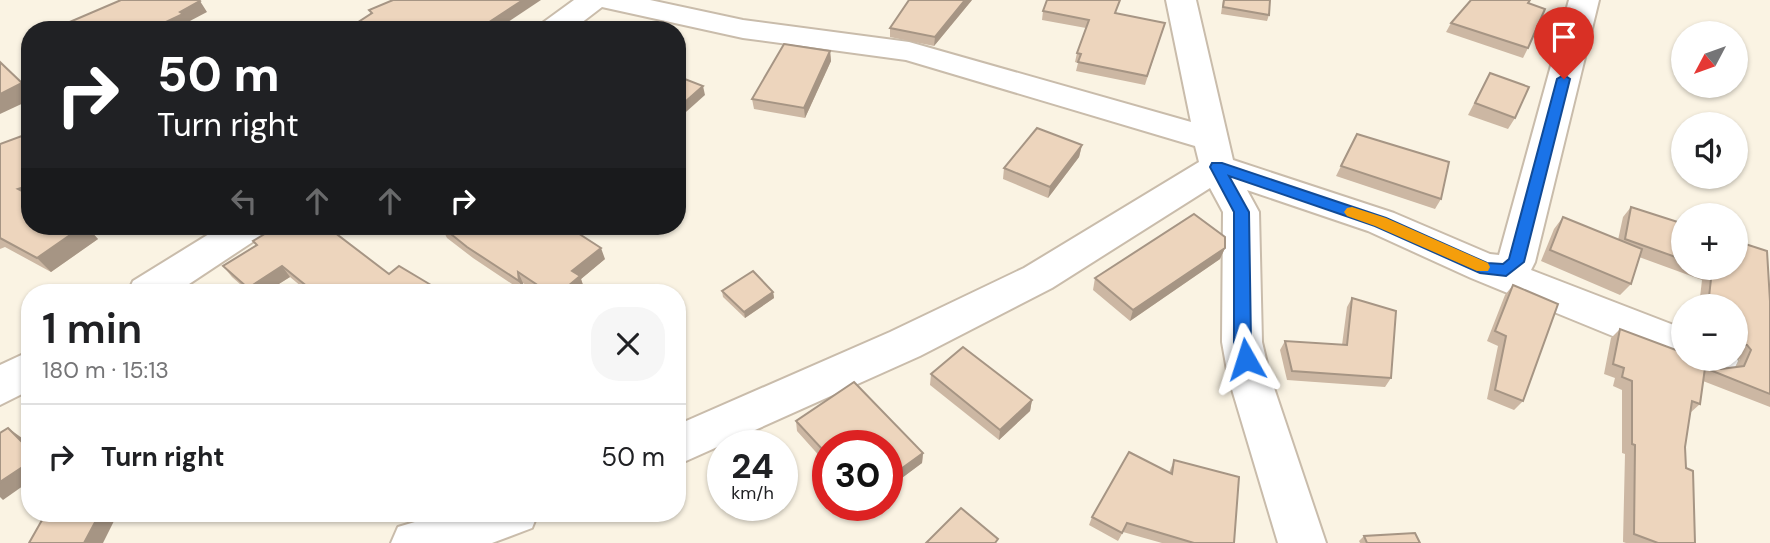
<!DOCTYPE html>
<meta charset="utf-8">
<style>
:root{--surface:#fff;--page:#f6f6f6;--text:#202124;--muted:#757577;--line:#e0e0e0}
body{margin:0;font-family:"DM Sans",sans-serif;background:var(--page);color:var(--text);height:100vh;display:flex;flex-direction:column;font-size:26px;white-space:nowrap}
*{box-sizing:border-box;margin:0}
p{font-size:23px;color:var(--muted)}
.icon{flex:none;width:38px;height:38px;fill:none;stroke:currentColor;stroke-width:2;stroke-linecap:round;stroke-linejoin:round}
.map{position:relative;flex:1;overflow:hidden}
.sheet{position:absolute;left:21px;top:284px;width:665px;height:238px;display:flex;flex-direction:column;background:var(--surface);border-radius:28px;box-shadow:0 2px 5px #0004}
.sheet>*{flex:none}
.guide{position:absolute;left:21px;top:21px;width:665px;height:214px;border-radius:28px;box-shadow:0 2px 5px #0004;background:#202124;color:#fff;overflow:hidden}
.needle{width:46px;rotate:229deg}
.fabs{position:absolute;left:1671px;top:21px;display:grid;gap:14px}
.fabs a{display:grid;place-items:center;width:77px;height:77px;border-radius:50%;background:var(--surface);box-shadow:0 2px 5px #0004;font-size:35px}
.speed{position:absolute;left:707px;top:430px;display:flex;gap:14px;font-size:35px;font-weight:700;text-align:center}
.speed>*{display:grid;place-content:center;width:91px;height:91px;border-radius:50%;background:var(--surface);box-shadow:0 2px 5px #0004;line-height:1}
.speed small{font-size:18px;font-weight:400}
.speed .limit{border:10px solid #d22;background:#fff;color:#111}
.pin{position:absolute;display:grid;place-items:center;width:60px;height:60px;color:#fff;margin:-72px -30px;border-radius:50% 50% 50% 0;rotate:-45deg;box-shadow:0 0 7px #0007}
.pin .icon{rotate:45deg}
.me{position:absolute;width:77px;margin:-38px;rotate:354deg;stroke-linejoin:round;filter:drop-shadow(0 0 5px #0008)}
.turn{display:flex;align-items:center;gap:24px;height:147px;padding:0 21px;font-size:32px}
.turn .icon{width:91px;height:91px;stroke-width:2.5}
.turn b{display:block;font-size:49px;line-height:60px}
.lanes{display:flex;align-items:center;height:66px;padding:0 21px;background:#0003;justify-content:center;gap:35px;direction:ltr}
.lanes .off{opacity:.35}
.round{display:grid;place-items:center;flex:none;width:74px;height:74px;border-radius:28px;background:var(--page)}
.headline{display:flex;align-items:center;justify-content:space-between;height:119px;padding:0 21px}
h1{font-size:42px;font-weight:600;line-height:52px}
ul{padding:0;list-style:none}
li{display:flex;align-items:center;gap:21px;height:105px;padding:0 21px;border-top:2px solid var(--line)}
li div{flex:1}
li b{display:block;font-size:26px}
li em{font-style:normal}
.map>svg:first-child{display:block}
</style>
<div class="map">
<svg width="1770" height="543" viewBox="0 0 1770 543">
<rect width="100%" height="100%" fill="#faf3e3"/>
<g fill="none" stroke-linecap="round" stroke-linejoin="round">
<defs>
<g id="minor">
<path d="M574 0H650L743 20 909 42 1191 122 1166 0H1196L1233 160 1394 213 1490 254 1499 255 1569 0H1599L1535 262 1531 270 1684 329V359L1736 357 1738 361 1732 373C1718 378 1711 377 1697 371L1692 361 1684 364 1669 359 1471 278 1368 231 1247 190 1259 212 1262 342 1270 376 1326 543H1278L1228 376 1222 342 1223 212 1210 188 1052 288 920 356 677 465V425L890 332 1024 268 1199 162 1195 146 906 60 743 38 602 7 572 30H537L541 24Z"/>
<path d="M222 226H268L263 235 177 292H128L133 281Z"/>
<path d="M30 351V390L0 405V365Z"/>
<path d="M445 513H538L532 528 492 543H391L398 527Z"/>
</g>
</defs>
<!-- minor casing -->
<use href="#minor" stroke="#c9bcab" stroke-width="4"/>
<!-- minor -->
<use href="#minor" fill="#fff" fill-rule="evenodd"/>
</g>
<!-- wall -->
<g fill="#ccb7a3">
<path d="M972 0 934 46 890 37V28Z"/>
<path d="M1223 0H1270L1269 15 1267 21 1221 14Z"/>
<path d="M1043 11 1116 13 1162 32 1145 85 1076 71 1078 63 1075 62 1077 53 1086 28 1042 20Z"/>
<path d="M1451 23 1528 48 1523 58 1446 32Z"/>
<path d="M830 51 831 61 805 118 754 109 752 99Z"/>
<path d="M1490 73 1515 118 1508 129 1468 115Z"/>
<path d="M1357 134 1441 199 1435 209 1336 176Z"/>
<path d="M0 144 30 226H86L98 239 51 272 5 247 0 249Z"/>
<path d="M1082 145 1079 157 1048 198 1003 179 1004 168Z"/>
<path d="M1631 207 1684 224V268H1736L1770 301V407L1703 381 1700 404 1690 413 1685 447 1686 468 1695 543H1626L1623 542 1625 454 1622 453V390L1613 386 1615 378 1604 374 1611 338 1620 329 1706 364 1721 369 1737 367 1740 360 1736 354V306H1699L1702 280 1639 257 1631 284 1620 295 1541 261 1554 229 1563 217 1618 240 1623 217Z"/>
<path d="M441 226 605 259 581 279 584 288 579 292H537L523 283 524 292 473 258 447 238Z"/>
<path d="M253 241 389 274 435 292H308L290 277 266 292H249L232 277 223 266 256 245Z"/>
<path d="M1225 248 1220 259 1130 321 1093 290 1095 278Z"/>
<path d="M1513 285 1523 401 1514 410 1487 399 1498 346 1487 341 1505 295Z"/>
<path d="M722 291 773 292 774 298 745 318 723 297Z"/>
<path d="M1352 298 1391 378 1385 387 1287 380 1280 350 1285 341 1342 345 1347 307Z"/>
<path d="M931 374 1032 400 1030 411 999 440 930 385Z"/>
<path d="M854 382 923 453 922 463 887 489V446H828V457L823 460 797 431 796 421Z"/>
<path d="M1174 460 1234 543H1162L1123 532 1118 541 1089 525 1092 517 1169 473Z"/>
<path d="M1364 536 1420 543H1360L1359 541Z"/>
</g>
<!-- shaded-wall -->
<g fill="#a69584">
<path d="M523 0H541L496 30H477Z"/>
<path d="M965 0H972L934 46 935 37Z"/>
<path d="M200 1 207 12 188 22 190 25 180 30H149Z"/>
<path d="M830 51 831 61 805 118 804 108Z"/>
<path d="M22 83 30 92V100L0 114V94Z"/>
<path d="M703 86 705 95 677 120V109Z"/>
<path d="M1082 145 1079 157 1048 198 1050 187Z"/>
<path d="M30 185V201L18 189Z"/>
<path d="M83 226H86L98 239 51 272 37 258Z"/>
<path d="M601 248 605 259 581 279 584 288 579 292H561L572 271Z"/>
<path d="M1225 248 1220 259 1130 321 1133 310Z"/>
<path d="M282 266 290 277 266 292H251L248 288Z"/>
<path d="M518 272 523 283 524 292 519 281Z"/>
<path d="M431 285 435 292H422Z"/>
<path d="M773 292 774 298 745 318 744 312Z"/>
<path d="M1032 400 1030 411 999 440 1000 430Z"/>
<path d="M8 428 22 438 30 446V450Z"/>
<path d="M833 442V446H828V457L823 460 822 449Z"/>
<path d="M923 453 922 463 887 489V479Z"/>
<path d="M30 462V481L3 500 0 497V482Z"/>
<path d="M100 513H118L103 543H84Z"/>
<path d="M128 513H153L128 520 121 515Z"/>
</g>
<!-- building -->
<g fill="#edd5bd" stroke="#a69584" stroke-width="2">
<path d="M121 0H199L200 1 180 12 183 14 149 30H51Z"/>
<path d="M393 0H523L477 30H346L372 13 369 10Z"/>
<path d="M909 0H965L935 37 890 28Z"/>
<path d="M1047 0H1120L1115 13 1165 23 1147 76 1078 62 1081 54 1077 53 1089 20 1043 11Z"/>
<path d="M1224 0H1270L1269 15 1223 7Z"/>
<path d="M1471 0H1530L1528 3 1545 9 1528 48 1451 23Z"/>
<path d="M784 44 830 51 804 108 752 99Z"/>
<path d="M0 62 22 83 0 94Z"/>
<path d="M1490 73 1529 87 1515 118 1475 103Z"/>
<path d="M677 76 703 86 677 109Z"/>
<path d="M1037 128 1082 145 1050 187 1004 168Z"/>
<path d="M30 133V185L18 189 30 195V226H83L37 258 0 238V144Z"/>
<path d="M1357 134 1449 162 1441 199 1341 166Z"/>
<path d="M1631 207 1684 224V260L1625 239Z"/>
<path d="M1194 214 1225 237V248L1133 310 1095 278Z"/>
<path d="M1563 217 1642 249 1631 284 1550 250Z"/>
<path d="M278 226H315L320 229 326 226 389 274 399 266 431 285 422 292H314L282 266 248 288 223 266 257 245 253 241Z"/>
<path d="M441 226H560L567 230 570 228 601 248 572 271 580 276 561 292H548L518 272 519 281 467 247Z"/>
<path d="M1736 241 1767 251 1770 301V394L1705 368 1700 404 1692 401 1685 447 1686 468 1693 471 1695 543H1658L1634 534 1635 445 1632 444V381L1622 377 1624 368 1613 364 1620 329 1684 353V359H1703L1706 364 1721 369 1744 366 1751 350 1747 345H1736V306H1708L1712 270 1705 268H1736Z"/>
<path d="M753 271 773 292 744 312 722 291Z"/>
<path d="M1513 285 1558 304 1523 401 1495 390 1506 336 1495 331Z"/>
<path d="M1352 298 1396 311 1391 378 1292 371 1285 341 1347 345Z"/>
<path d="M963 347 1032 400 1000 430 931 374Z"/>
<path d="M854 382 923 453 887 479V446H837L833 442 822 449 796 421Z"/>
<path d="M8 428 30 450V462L0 482V433Z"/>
<path d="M1129 452 1172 474 1174 460 1239 477 1234 543H1194L1127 523 1122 533 1092 517Z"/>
<path d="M961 508 998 539 995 543H926Z"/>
<path d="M46 513H100L84 543H29Z"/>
<path d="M1415 533 1420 543H1367L1364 536Z"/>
</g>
<!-- route -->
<path fill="#1a73e8" stroke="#114b97" stroke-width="2" d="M1564 75 1570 79 1524 262 1506 276 1480 273 1375 226 1229 176 1249 212 1251 342 1254 359 1252 364H1240L1234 342V212L1210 167 1212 163H1222L1386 218 1487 263 1503 264 1509 259 1557 79Z"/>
<!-- slow -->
<path fill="#f59e0b" d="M1352 207 1386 218 1488 263 1490 267 1488 271H1477L1375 226 1347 216 1344 212 1347 208Z"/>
</svg>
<div class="fabs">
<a><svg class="needle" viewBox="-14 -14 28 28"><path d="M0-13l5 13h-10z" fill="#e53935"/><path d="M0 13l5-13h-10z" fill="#757577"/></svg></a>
<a><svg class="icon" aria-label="sound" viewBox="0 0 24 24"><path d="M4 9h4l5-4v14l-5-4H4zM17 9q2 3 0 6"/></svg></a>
<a>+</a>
<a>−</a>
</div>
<div class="speed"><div>24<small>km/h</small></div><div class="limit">30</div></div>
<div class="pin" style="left:1564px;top:79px;background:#d93025"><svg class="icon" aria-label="arrive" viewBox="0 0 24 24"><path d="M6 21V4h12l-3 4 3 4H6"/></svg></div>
<svg class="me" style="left:1246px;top:359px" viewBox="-20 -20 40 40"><path d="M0-17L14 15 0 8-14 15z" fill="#1a73e8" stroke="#fff" stroke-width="4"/></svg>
<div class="guide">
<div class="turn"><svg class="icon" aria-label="right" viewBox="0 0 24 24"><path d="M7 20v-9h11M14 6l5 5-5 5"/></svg><div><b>50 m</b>Turn right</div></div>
<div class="lanes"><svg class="icon off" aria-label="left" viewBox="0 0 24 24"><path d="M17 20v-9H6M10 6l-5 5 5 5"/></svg><svg class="icon off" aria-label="ahead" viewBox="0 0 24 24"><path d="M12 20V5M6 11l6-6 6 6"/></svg><svg class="icon off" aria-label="ahead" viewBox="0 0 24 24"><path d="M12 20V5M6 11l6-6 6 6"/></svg><svg class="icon" aria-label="right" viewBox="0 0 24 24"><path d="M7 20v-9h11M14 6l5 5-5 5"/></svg></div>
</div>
<section class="sheet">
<div class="headline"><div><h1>1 min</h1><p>180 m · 15:13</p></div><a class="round"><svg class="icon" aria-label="close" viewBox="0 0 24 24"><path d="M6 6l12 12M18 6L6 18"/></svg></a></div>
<ul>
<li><svg class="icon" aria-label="right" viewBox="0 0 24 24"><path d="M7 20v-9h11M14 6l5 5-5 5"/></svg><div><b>Turn right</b></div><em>50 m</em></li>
</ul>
</section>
</div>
